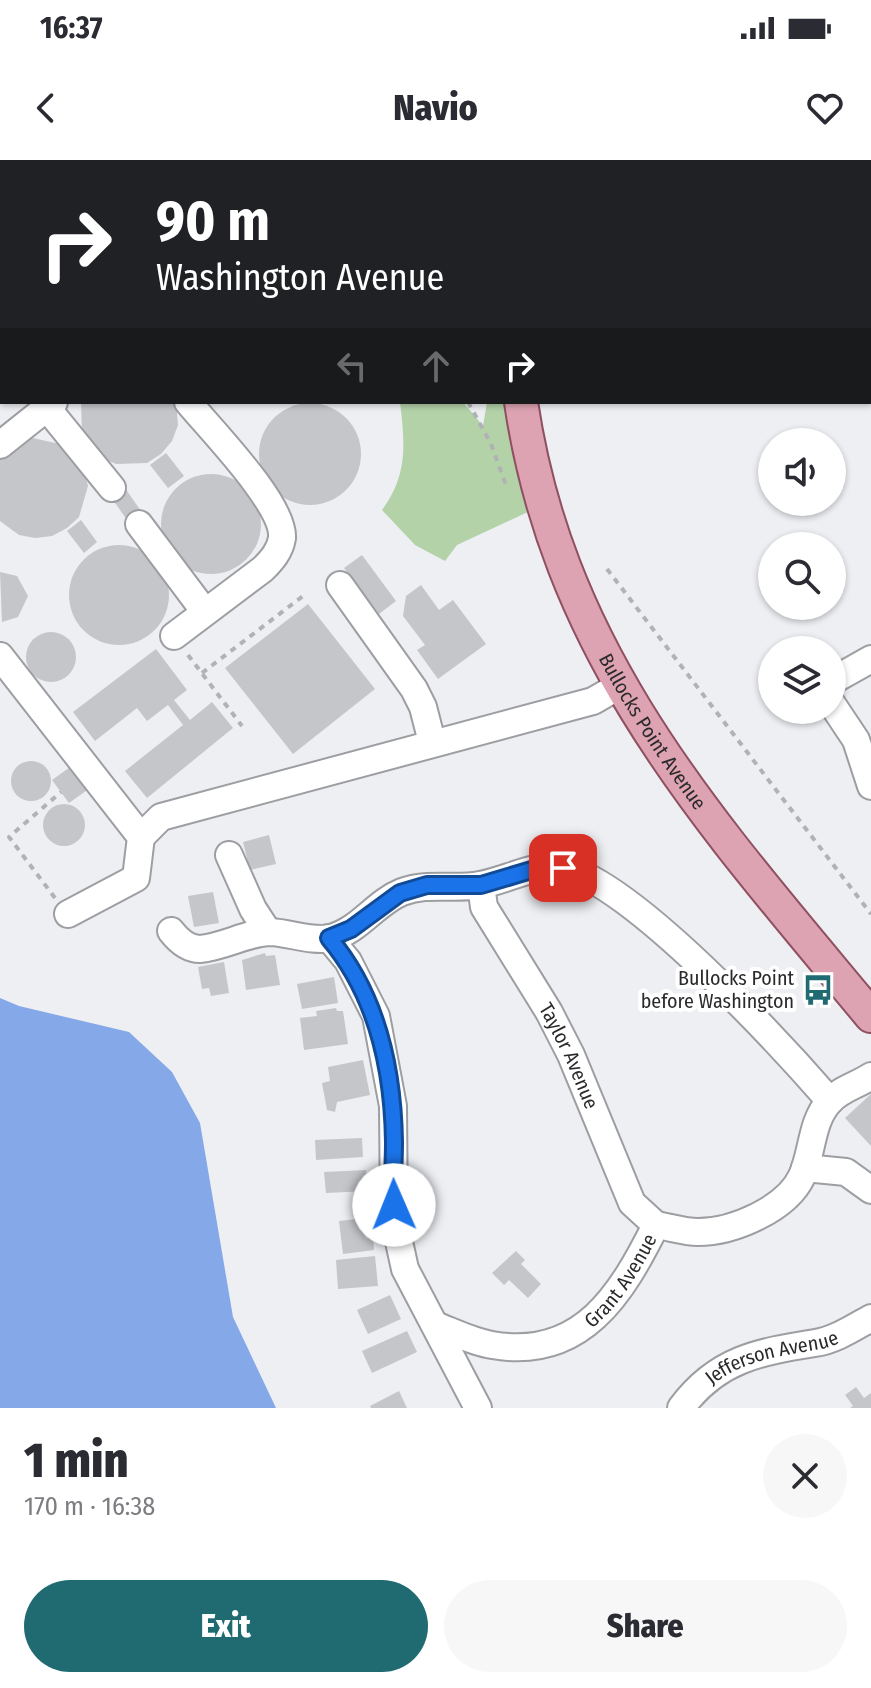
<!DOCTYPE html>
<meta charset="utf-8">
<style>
:root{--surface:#fff;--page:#f7f7f7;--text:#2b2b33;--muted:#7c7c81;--accent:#206b72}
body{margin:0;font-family:"Fira Sans Condensed",sans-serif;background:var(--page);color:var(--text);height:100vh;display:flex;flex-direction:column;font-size:30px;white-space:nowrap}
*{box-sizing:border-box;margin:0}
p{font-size:26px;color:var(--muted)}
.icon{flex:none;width:44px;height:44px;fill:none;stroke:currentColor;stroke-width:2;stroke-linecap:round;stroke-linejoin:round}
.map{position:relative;height:1248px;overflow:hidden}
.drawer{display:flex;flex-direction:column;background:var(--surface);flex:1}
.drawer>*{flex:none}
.hud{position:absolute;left:0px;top:0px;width:872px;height:244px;box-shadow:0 2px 6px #0004;background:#202124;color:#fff;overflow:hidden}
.controls{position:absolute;left:758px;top:268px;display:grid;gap:16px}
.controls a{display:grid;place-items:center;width:88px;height:88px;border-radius:50%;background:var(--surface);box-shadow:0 2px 6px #0004;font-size:40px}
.pin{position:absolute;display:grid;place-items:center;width:68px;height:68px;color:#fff;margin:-34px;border-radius:16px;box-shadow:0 4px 12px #0006}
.me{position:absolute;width:88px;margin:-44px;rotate:359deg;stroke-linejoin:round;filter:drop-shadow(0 0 6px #0008)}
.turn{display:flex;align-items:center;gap:28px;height:168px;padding:0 24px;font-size:36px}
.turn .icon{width:104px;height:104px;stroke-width:2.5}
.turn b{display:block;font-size:56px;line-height:68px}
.lanes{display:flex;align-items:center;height:76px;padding:0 24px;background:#0003;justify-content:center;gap:40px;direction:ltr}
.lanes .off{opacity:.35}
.round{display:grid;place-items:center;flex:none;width:84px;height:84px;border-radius:42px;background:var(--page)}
.overview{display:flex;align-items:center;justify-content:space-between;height:136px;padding:0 24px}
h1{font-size:48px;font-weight:800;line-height:60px}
.button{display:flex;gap:16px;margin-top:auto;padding:16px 24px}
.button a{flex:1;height:92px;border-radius:48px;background:var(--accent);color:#fff;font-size:32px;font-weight:800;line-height:92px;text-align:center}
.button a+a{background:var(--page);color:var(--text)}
.status{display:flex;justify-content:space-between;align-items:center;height:56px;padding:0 40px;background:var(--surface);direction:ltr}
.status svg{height:22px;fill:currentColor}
header{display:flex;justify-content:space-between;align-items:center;height:104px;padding:0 24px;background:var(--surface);font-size:36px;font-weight:800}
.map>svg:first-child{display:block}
</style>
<div class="status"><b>16:37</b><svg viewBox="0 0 49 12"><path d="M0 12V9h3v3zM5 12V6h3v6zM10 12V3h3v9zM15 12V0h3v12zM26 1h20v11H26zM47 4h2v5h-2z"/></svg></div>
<header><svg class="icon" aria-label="back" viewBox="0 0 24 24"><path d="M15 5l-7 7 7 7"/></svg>Navio<svg class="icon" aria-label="heart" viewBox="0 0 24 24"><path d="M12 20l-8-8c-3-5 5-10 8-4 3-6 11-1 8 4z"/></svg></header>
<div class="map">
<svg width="871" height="1248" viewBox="0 0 871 1248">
<rect width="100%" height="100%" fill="#edeff3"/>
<!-- green -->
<g fill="#b3d2a8">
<path d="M128 0H264L266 2H131Z"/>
<path d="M311 0H507V2H313Z"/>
<path d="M400 242H463L483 266 487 242H521L543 345 457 385 445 401 415 385 382 350C408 315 405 284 400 242Z"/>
</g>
<!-- water -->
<path fill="#85a8e9" d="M0 838 19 846 129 872 172 912 200 963 233 1157 276 1248H0Z"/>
<!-- building -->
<g fill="#c4c6ca">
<path d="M81 242H176L178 265 172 281 161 294 147 303 116 304 102 298 82 274Z"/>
<circle cx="310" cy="294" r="51"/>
<path d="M33 278 64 285 84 310 88 326 79 357 67 368 52 376 35 378 19 375 0 361V295L17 282Z"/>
<path d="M166 293 184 316 168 328 150 305Z"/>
<circle cx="211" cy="364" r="50"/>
<path d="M125 328 141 351 127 360 111 337Z"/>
<path d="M81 360 97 382 84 393 67 371Z"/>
<circle cx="119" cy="435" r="50"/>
<path d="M362 395 396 441 379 454 344 408Z"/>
<path d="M0 412 17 416 28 436 18 457 2 462Z"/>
<path d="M421 425 439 450 453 440 486 484 438 519 417 490 425 485 403 456 406 436Z"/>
<path d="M308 444 375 529 293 594 225 508Z"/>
<circle cx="51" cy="497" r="25"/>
<path d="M156 489 187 530 174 540 190 560 212 542 233 568 147 638 125 611 183 565 168 545 147 561 137 548 95 581 73 552Z"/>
<circle cx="31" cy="621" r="20"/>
<path d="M73 605 90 628 69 643 52 620Z"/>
<circle cx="64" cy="665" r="21"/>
<path d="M269 675 276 704 250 710 243 682Z"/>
<path d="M213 732 219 763 194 767 188 736Z"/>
<path d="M265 793 266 796 275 795 280 825 246 830 242 800Z"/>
<path d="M224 802 229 833 211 836 209 828 202 829 198 807Z"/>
<path d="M334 817 338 843 302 849 297 824Z"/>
<path d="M336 848 337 851H343L348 884 304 890 300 858 317 856 316 851Z"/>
<path d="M363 900 370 935 337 942 335 952 327 950 322 923 330 921 328 907Z"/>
<path d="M871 934V986L845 958Z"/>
<path d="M362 978 363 997 316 1000 315 980Z"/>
<path d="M366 1010 367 1031 326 1033 324 1012Z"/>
<path d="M364 1058 366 1078 373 1077 374 1090 343 1094 339 1061Z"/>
<path d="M516 1091 525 1100 521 1104 541 1124 528 1138 509 1120 504 1125 492 1113Z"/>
<path d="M375 1096 378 1126 338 1129 336 1100Z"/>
<path d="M390 1135 401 1159 368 1174 357 1150Z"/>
<path d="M407 1171 417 1192 372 1213 362 1191Z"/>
<path d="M856 1227 864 1238 871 1233V1248H850L853 1246 845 1235Z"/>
<path d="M399 1231 407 1248H371L370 1246Z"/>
</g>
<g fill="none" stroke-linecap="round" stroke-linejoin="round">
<defs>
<g id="minor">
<path d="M621 0V2"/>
<path d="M808 0V2"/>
<path d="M870 198 871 201"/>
<path d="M47 248 112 328"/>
<path d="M0 285 54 242"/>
<path d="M139 364 205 452"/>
<path d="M340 425 414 529 423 547 432 582"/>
<path d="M174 476 263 409C272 400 280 391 282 378 285 345 210 269 188 242"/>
<path d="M0 496 141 677 136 718 68 754"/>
<path d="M832 521 871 499"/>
<path d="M832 544 856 580 871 626"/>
<path d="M141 677 161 657 593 541 619 526"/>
<path d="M229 695 253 749 268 772"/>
<path id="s1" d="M481 725 484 747 549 852 571 895 632 1043 656 1065"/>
<path d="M171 771C178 780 187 789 200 789 224 787 248 772 271 772 290 773 313 782 331 778 360 770 375 743 402 732 428 722 453 730 480 725 508 720 532 704 562 708 628 718 783 887 830 941"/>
<path d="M329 778 348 801 376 856 393 946 394 1059 405 1109 478 1248"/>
<path d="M805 1008 846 1012 871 1030"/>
<path id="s2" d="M435 1165C453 1172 473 1182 492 1185 582 1201 622 1133 656 1065 670 1067 684 1072 698 1072 733 1072 787 1049 802 1016 813 991 811 962 829 942 840 929 858 925 871 916"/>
<path id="s3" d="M681 1248C717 1199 759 1192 815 1183 835 1180 853 1168 871 1158"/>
</g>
<g id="major">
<path d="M505 0V2"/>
<path id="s4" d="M521 242C559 499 712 664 871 856"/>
</g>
</defs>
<!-- minor casing -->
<use href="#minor" stroke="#9d9ea2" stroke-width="30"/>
<!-- major casing -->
<use href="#major" stroke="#8f5061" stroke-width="36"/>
<!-- path -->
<g stroke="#b1b2b6" stroke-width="4" stroke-dasharray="6 6" stroke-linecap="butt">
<path d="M287 0 289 2"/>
<path d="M468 242 491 284 507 328"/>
<path d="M607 409 871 754"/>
<path d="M188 495 242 566"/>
<path d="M202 513 303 436"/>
<path d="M55 738 9 677 61 632"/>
</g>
<!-- minor -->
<use href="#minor" stroke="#fff" stroke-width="26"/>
<!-- major -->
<use href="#major" stroke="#dda3b2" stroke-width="32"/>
</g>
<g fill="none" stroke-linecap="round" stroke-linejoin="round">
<defs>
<path id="route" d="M394 1045C392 1024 394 1003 394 982 393 909 377 835 329 778L351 769 400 733 427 725H481L538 708H563"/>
</defs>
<!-- route casing -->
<use href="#route" stroke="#114b97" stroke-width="20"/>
<!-- route -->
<use href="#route" stroke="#1a73e8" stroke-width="14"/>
</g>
<!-- icons -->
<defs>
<symbol id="bus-bare" viewBox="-9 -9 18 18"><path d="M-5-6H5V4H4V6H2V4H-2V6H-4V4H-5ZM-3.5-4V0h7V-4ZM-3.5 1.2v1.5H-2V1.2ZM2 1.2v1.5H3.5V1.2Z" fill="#206b72" stroke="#fff" stroke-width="2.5" paint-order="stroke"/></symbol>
</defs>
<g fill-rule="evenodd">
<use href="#bus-bare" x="796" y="808" width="44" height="44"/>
</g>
<g text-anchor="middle" stroke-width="8" stroke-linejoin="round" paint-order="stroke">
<!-- street labels -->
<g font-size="20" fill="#2a2a2c" stroke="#fff">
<text dy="7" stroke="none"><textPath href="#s4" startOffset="358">Bullocks Point Avenue</textPath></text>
<text dy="7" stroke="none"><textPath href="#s1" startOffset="194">Taylor Avenue</textPath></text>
<text dy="7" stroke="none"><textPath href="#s2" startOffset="216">Grant Avenue</textPath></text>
<text dy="7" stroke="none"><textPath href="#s3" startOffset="108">Jefferson Avenue</textPath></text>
</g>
<!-- poi labels -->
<g font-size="20" fill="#2a2a2c" stroke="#fff" text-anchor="end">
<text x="794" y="825">Bullocks Point<tspan x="794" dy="23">before Washington</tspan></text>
</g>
</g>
</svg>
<div class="controls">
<a><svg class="icon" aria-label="sound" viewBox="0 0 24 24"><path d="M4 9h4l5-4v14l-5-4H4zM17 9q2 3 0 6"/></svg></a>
<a><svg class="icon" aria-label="search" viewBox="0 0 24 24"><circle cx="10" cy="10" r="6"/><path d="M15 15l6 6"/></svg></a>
<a><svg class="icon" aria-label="layers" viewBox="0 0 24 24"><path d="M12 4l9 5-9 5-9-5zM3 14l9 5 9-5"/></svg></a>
</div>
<div class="pin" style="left:563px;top:708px;background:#d93025"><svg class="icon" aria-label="arrive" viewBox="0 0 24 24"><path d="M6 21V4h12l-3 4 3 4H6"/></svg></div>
<svg class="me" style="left:394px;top:1045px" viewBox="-20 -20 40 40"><circle r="19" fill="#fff"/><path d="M0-13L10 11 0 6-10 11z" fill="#1a73e8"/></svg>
<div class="hud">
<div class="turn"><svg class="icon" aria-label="right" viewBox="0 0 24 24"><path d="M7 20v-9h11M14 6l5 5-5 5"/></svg><div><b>90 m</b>Washington Avenue</div></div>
<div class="lanes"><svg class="icon off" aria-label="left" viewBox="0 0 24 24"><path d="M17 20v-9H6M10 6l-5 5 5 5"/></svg><svg class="icon off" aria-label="ahead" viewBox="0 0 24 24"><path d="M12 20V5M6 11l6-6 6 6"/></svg><svg class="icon" aria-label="right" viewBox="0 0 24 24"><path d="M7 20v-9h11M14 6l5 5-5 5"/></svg></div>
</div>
</div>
<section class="drawer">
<div class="overview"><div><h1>1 min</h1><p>170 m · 16:38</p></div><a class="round"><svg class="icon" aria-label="close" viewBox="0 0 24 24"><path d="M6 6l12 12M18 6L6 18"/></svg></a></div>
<div class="button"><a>Exit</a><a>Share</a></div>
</section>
